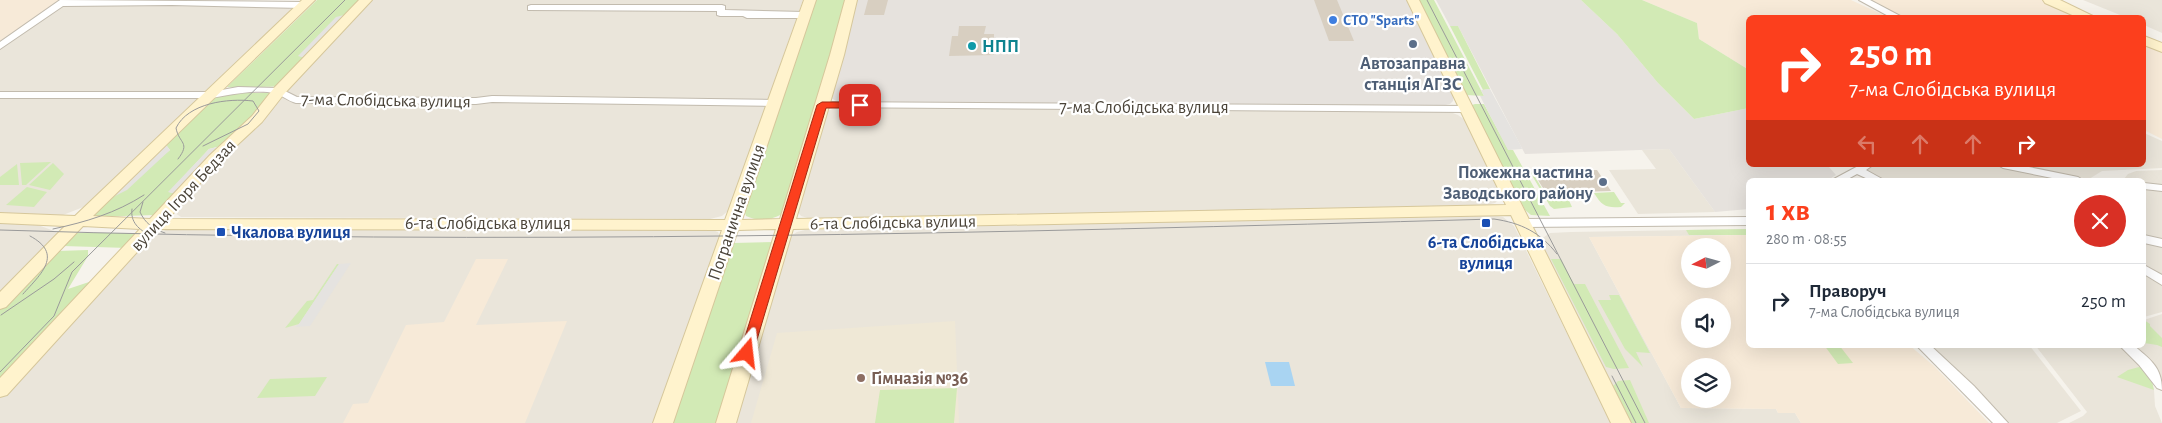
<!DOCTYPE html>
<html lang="uk">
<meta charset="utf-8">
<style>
:root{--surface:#fff;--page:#f2f2f3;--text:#1f2937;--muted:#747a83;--line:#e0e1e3;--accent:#fc3f1d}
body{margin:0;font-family:"Alegreya Sans",sans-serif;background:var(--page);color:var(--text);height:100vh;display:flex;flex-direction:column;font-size:19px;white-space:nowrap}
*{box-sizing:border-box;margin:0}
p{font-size:16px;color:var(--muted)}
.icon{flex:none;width:28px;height:28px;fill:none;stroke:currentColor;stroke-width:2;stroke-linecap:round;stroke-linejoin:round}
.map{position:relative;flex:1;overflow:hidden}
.side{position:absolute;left:1746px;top:178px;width:400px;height:170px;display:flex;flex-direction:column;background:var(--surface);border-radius:8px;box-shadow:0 5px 20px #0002}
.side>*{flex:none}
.banner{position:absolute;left:1746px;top:15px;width:400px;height:152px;border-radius:8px;box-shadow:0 5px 20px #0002;background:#fc3f1d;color:#fff;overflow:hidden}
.needle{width:32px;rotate:264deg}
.buttons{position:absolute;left:1681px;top:238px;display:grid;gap:10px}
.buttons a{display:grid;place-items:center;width:50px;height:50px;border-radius:50%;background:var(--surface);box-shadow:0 5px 20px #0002;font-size:25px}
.pin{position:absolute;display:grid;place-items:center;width:42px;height:42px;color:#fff;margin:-21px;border-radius:10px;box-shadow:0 2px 8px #0006}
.me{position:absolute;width:55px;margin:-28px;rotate:17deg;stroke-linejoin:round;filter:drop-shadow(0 0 4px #0008)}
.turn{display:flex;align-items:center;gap:18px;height:105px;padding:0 20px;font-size:22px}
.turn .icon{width:65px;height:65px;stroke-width:2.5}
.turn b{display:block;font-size:35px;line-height:42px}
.lanes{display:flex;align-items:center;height:48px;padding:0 20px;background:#0003;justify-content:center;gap:25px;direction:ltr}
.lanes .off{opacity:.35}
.round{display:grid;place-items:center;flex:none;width:52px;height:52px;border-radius:26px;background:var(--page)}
.summary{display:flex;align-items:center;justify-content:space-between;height:85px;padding:0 20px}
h1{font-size:30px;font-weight:600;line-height:38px;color:var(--accent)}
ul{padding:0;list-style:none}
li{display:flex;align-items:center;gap:15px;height:75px;padding:0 20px;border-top:1px solid var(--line)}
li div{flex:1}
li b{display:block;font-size:19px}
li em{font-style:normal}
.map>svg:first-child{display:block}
</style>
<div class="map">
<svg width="2162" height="423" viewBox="0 0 2162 423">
<rect width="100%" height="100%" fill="#f6f3ec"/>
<!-- residential -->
<g fill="#eae5da">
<path d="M371 0H803L729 210 722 216 710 219 181 217 175 213 179 206 224 156Z"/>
<path d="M2083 0H2162V33L2144 25V18L2125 17Z"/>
<path d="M72 4H154L288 8 293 10 207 92 0 93V49L56 8Z"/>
<path d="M0 97 200 98 91 204 63 215 0 213Z"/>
<path d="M839 107 1450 112 1458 115 1465 120 1500 194V199L1495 203 1486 205 811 219 801 216 797 211 827 111Z"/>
<path d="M2144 133 2162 141V168L2102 171 2089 179 2013 165H2144Z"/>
<path d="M1669 149 1715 212 1638 214 1609 170 1656 169 1642 150Z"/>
<path d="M1873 165H1996L2056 178 2058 180H1884L1867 172 1866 170Z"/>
<path d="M2162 170V186L2144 184V180L2124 179 2128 174 2136 171Z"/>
<path d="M2144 187 2162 190V242L2144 238Z"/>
<path d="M1493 215 1503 217 1514 226 1611 423H733L789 237 797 232 805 230Z"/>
<path d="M0 223 38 225 57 232 55 237 0 296Z"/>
<path d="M170 228 710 229 718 232 720 237 654 423H0V398L144 245 155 235Z"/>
<path d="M1749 229V235L1589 237 1681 408 1776 409 1778 413H1795L1801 423H1632L1545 252 1541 239 1550 233 1571 232Z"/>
<path d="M2144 241 2162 245V278L2144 266Z"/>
<path d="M2144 271 2162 283V312L2144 317Z"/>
<path d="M2162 314V380L2132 345H2144V320Z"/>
<path d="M1925 345H2029L2081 411 2057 423H2003Z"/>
<path d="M2035 345H2118L2128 352 2148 374 2154 390 2155 406 2162 423H2069L2083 416 2087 412Z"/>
</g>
<!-- commercial -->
<g fill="#f7ead8" fill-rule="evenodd">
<path d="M0 0H59L0 43Z"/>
<path d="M1642 0H1851L1888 17 1749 18V70L1699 39 1697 23Z"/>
<path d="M1867 0H2043L2085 17H1904Z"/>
<path d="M2144 42 2162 50V139L2144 130Z"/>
<path d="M1749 235V345H1909L1934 366 1989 423H1801L1795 413H1778L1776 409 1681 408 1589 237ZM1690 246H1722V279H1690ZM1690 306H1722V339H1690ZM1690 366H1722V399H1690Z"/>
<path d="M476 259H508L476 325 567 321 525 423H343L353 404 368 403 406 325 444 322Z"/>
</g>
<!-- industrial -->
<g fill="#e6e2dd">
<path d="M857 0H1408L1454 95 1453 101 1450 104 1440 106 840 103 831 98Z"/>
<path d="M1436 0H1581L1617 34 1658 83 1694 119 1749 108V165H1831L1829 167 1836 175 1828 180H1749V209L1715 212 1669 149 1525 154 1458 26H1450Z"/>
</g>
<!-- education -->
<path fill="#efe8d6" d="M955 321 959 423H751L777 333Z"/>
<!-- green -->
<g fill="#d2eab5">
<path d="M317 0H362L279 86C274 87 229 88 227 87Z"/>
<path d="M816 0H847L785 212C774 220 759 222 746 216L744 210Z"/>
<path d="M1419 0H1434L1484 96 1466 95Z"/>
<path d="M1581 0H1642L1697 23 1699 39 1749 70V108L1694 119 1658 83 1617 34Z"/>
<path d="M1450 26H1458L1490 89 1483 90Z"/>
<path d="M244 93H274L225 145 209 149 169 192 177 194 155 215 93 217 111 198 170 150 166 145 218 94Z"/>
<path d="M1475 104H1484L1508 149 1513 150 1550 216 1531 215 1525 210 1473 108 1472 105Z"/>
<path d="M51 162 26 185H22L20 163Z"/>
<path d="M53 163 64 174 50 190 29 185Z"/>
<path d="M17 164 19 185H0V177Z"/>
<path d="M1530 172H1532L1546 195 1566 194 1572 207 1554 209 1550 206Z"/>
<path d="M27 187 47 192 34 207 6 205Z"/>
<path d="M1614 192 1621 203H1625L1621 207C1606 208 1602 206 1594 193Z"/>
<path d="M1749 229V235H1689L1686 230Z"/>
<path d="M77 233H138L128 248 63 246Z"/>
<path d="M774 242 719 423H671L733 243Z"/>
<path d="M88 250V256L68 289 95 280 0 384V309L58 251Z"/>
<path d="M1551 259H1561L1574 284H1585L1629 368 1614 369 1606 367Z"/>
<path d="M337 264H339L299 324 285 328 307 301 313 300Z"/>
<path d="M1609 295H1619L1650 353 1636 352 1643 367 1625 349 1598 300H1611Z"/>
<path d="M2144 320 2150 324V326L2162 338V347L2157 345 2144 343Z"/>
<path d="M1824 345H1839L1853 363 1838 364Z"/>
<path d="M2139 367 2144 368 2152 381 2154 390 2117 377 2128 370Z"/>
<path d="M327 377 315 396 257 398 270 379Z"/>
<path d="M1630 380 1649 423H1632L1613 386 1618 381Z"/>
<path d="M957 388 954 423H875L880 390Z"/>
</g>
<!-- parking -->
<g fill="#e5e3e0">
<path d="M348 14 305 58 298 56 336 17Z"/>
<path d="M1490 89 1521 146 1522 149 1508 150 1480 96H1484L1481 90Z"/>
<path d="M166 145 170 150 127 190 111 198Z"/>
<path d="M225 145 177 194 168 192 209 149Z"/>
<path d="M351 263 310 326 295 327 299 324 339 264Z"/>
</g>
<!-- water -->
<path fill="#a9d4f2" d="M1265 362H1289L1295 386H1271Z"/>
<!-- building -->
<g fill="#d8cfc1">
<path d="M868 0H888L884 15H864Z"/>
<path d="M1314 0H1337L1354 41H1329Z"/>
<path d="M959 26H986L984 34H994V55L949 56 952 36H958Z"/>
<path d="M1580 170H1597L1611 191 1546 193 1533 172 1550 171 1556 180 1586 179Z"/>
</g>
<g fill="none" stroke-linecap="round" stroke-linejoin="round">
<defs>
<g id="street">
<path d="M60 0 303 2 307 5 303 8 172 5 63 6 0 49V42Z"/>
<path d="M1859 0H1870L1904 18H1892Z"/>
<path d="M531 5H722L725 6V10L804 12 808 15 804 18H747L743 16H720L717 15V11L528 10V6Z"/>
<path d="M238 87 279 88 297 97 476 98 492 96 774 100 779 103 774 106 492 102 476 104 296 103C288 101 282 95 274 93 256 89 229 95 211 98H0V92H211Z"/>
<path d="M822 102 1467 106 1472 109 1467 112 818 107 817 105Z"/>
<path d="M1860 165H1873L1866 170 1884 180H1870L1857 174 1846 180H1832Z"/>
<path d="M1998 165H2019L2078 177 2083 180H2062L2003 168Z"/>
<path d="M2144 183 2162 185V191L2144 189Z"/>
<path d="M1749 217V225L1523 227 1517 223 1523 219Z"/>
<path d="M2144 235 2162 239V247L2144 243Z"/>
<path d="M2144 265 2162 275V285L2144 274Z"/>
<path d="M1916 345H1930L1974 386 2008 423H1993Z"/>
<path d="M2119 345H2133C2150 359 2162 367 2162 390L2157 388 2139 365Z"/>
</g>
<g id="secondary">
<path d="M302 0H315L93 216 150 219 210 155 252 116 274 88 359 0H372L284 94 262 122 220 161 168 219 725 220 804 0H816L742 220 780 219 830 55 845 0H857L844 55 796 219 1506 205 1407 0H1419L1631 423H1611L1511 215 793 229 736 423H716L776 229 738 230 673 423H653L722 230 158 229 7 395 0 397V378L140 229 83 226 6 307 0 309V292L65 226 0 223V213L75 216Z"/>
<path d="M2043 0H2060L2097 18H2079L2045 3Z"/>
<path d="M2144 36 2162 43V52L2144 45Z"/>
</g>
</defs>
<!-- street casing -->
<use href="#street" stroke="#c2bbae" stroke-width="2"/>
<!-- secondary casing -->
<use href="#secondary" stroke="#d6c79b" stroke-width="2"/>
<!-- street -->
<use href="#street" fill="#fff" fill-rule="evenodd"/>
<!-- secondary -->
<use href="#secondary" fill="#fff3cd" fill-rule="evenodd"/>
<!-- tram -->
<g stroke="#9a9a9a" stroke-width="1">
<path d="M1427 0 1645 423"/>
<path d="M178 159C191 142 179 144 176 128 188 103 228 98 253 101L259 111 248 124 203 146"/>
<path d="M143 202 140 212C145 223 153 229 165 233"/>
<path d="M132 209C130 222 139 230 150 235"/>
<path d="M53 229C86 222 116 213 144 195"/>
<path d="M0 230C498 246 996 233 1494 219 1521 223 1540 232 1557 254"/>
<path d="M23 294C41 274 64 254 30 236"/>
<path d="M1 315 54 279 74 262"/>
<path d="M0 372 54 316 72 272 345 0"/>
<path d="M1612 376 1636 423"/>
</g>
</g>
<!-- route -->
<path fill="#fc3f1d" stroke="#a42913" d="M822 102H860L865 105 860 108H826L753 353 752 356H742L740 353 817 105Z"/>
<!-- markers -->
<circle fill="#3f7fe0" stroke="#fff" stroke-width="2" cx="1333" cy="20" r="5"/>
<g fill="#5c6f8a" stroke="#fff" stroke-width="2">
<circle cx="1413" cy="44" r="5"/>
<circle cx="1603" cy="182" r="5"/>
</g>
<circle fill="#0f9aa8" stroke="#fff" stroke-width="2" cx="972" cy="46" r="5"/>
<g fill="#1a4fb4" stroke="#fff" stroke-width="2">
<rect x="1481" y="218" width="10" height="10" rx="2.5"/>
<rect x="216" y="227" width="10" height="10" rx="2.5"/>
</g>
<circle fill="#8d6e63" stroke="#fff" stroke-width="2" cx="861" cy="378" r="5"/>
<g text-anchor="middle" stroke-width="4.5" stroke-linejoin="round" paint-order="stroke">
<!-- far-shop labels -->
<g font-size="15" font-weight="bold" fill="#366cbe" stroke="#fff" text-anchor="start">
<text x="1343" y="25">СТО "Sparts"</text>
</g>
<!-- culture labels -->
<g font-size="18" font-weight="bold" fill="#0d838f" stroke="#fff" text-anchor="start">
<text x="982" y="52">НПП</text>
</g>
<!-- service labels -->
<g font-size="18" font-weight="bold" fill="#4e5e75" stroke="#fff">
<text x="1413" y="69">Автозаправна<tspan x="1413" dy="21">станція АГЗС</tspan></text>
<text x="1593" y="178" text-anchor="end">Пожежна частина<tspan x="1593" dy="21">Заводського району</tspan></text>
</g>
<!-- street labels -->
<g font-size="18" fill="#4b4439" stroke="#fff">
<text transform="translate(386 100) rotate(1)" y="6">7-ма Слобідська вулиця</text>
<text x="1144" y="113">7-ма Слобідська вулиця</text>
<text transform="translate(183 195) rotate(-47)" y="6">вулиця Ігоря Бедзая</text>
<text transform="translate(736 212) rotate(-71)" y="6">Погранична вулиця</text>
<text transform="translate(893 222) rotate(-1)" y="6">6-та Слобідська вулиця</text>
<text x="488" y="229">6-та Слобідська вулиця</text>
</g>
<!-- transit labels -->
<g font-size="18" font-weight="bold" fill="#164399" stroke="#fff" text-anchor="start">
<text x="231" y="238">Чкалова вулиця</text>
<text x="1486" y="248" text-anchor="middle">6-та Слобідська<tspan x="1486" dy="21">вулиця</tspan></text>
</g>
<!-- education labels -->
<g font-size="18" font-weight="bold" fill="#785e54" stroke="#fff" text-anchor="start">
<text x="871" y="384">Гімназія №36</text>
</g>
</g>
</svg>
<div class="buttons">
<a><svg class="needle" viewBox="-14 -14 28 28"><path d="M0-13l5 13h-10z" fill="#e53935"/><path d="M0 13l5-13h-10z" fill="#747a83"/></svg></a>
<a><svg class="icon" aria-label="sound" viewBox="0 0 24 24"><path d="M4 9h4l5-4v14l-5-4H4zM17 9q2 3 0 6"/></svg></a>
<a><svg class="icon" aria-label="layers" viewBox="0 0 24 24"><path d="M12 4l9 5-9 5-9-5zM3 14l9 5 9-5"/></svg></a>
</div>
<div class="pin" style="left:860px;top:105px;background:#d93025"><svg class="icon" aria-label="arrive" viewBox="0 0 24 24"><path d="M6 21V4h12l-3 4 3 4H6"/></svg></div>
<svg class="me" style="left:747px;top:353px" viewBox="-20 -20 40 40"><path d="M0-17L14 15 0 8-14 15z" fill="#fc3f1d" stroke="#fff" stroke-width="4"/></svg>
<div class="banner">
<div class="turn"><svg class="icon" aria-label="right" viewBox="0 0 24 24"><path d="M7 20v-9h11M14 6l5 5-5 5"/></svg><div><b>250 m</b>7-ма Слобідська вулиця</div></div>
<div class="lanes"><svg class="icon off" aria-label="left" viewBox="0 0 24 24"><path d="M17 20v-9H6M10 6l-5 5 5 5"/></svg><svg class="icon off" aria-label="ahead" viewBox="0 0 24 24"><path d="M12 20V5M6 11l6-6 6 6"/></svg><svg class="icon off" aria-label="ahead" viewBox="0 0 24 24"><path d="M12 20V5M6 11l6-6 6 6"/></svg><svg class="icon" aria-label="right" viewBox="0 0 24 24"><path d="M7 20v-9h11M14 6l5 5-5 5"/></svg></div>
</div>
<section class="side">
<div class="summary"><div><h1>1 хв</h1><p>280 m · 08:55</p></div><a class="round" style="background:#d93025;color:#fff"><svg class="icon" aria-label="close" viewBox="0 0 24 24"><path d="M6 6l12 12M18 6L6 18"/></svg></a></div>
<ul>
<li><svg class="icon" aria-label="right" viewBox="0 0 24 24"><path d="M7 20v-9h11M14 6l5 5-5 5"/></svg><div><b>Праворуч</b><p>7-ма Слобідська вулиця</p></div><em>250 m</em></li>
</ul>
</section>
</div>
